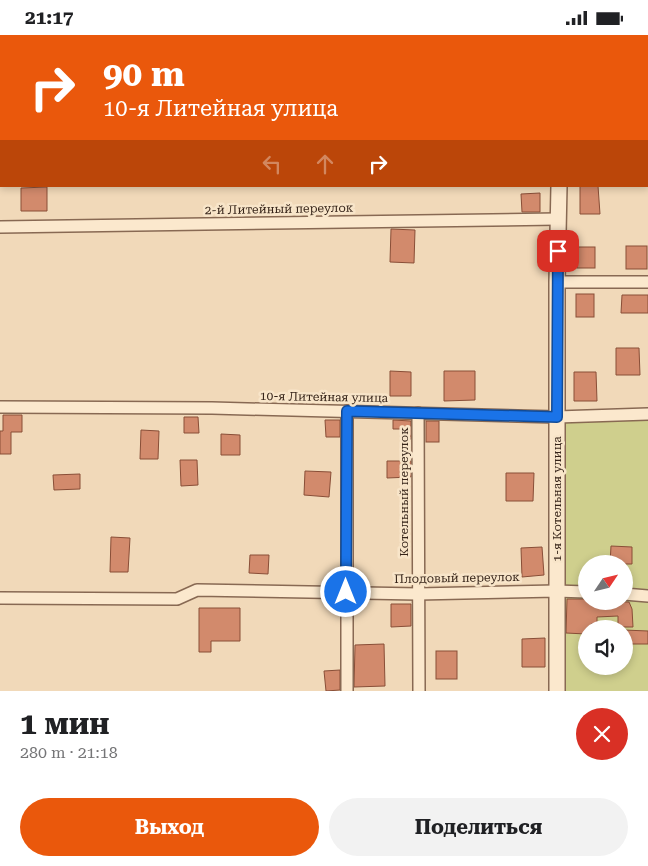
<!DOCTYPE html>
<html lang="ru">
<meta charset="utf-8">
<style>
:root{--surface:#fff;--page:#f2f2f2;--text:#202124;--muted:#757577;--accent:#ea580c}
body{margin:0;font-family:"Roboto Serif",serif;background:var(--page);color:var(--text);height:100vh;display:flex;flex-direction:column;font-size:19px;white-space:nowrap}
*{box-sizing:border-box;margin:0}
p{font-size:16px;color:var(--muted)}
.icon{flex:none;width:28px;height:28px;fill:none;stroke:currentColor;stroke-width:2;stroke-linecap:round;stroke-linejoin:round}
.map{position:relative;height:656px;overflow:hidden}
.panel{display:flex;flex-direction:column;background:var(--surface);flex:1}
.panel>*{flex:none}
.hud{position:absolute;left:0px;top:0px;width:649px;height:152px;box-shadow:0 2px 8px #0003;background:#ea580c;color:#fff;overflow:hidden}
.needle{width:32px;rotate:55deg}
.controls{position:absolute;left:578px;top:520px;display:grid;gap:10px}
.controls a{display:grid;place-items:center;width:55px;height:55px;border-radius:50%;background:var(--surface);box-shadow:0 2px 8px #0003;font-size:25px}
.pin{position:absolute;display:grid;place-items:center;width:42px;height:42px;color:#fff;margin:-21px;border-radius:10px;box-shadow:0 2px 8px #0006}
.me{position:absolute;width:55px;margin:-28px;rotate:0deg;stroke-linejoin:round;filter:drop-shadow(0 0 4px #0008)}
.turn{display:flex;align-items:center;gap:18px;height:105px;padding:0 20px;font-size:22px}
.turn .icon{width:65px;height:65px;stroke-width:2.5}
.turn b{display:block;font-size:35px;line-height:42px}
.lanes{display:flex;align-items:center;height:48px;padding:0 20px;background:#0003;justify-content:center;gap:25px;direction:ltr}
.lanes .off{opacity:.35}
.round{display:grid;place-items:center;flex:none;width:52px;height:52px;border-radius:26px;background:var(--page)}
.overview{display:flex;align-items:center;justify-content:space-between;height:85px;padding:0 20px}
h1{font-size:30px;font-weight:700;line-height:38px}
.button{display:flex;gap:10px;margin-top:auto;padding:10px 20px}
.button a{flex:1;height:58px;border-radius:30px;background:var(--accent);color:#fff;font-size:20px;font-weight:700;line-height:58px;text-align:center}
.button a+a{background:var(--page);color:var(--text)}
.status{display:flex;justify-content:space-between;align-items:center;height:35px;padding:0 25px;background:var(--surface);direction:ltr}
.status svg{height:14px;fill:currentColor}
.map>svg:first-child{display:block}
</style>
<div class="status"><b>21:17</b><svg viewBox="0 0 49 12"><path d="M0 12V9h3v3zM5 12V6h3v6zM10 12V3h3v9zM15 12V0h3v12zM26 1h20v11H26zM47 4h2v5h-2z"/></svg></div>
<div class="map">
<svg width="648" height="656" viewBox="0 0 648 656">
<rect width="100%" height="100%" fill="#f1d9b9"/>
<!-- green -->
<path fill="#cfcf8d" fill-rule="evenodd" d="M564 378 648 382V656H565ZM586 529H624V566H586ZM586 594H624V631H586Z"/>
<!-- building -->
<g fill="#d28a6c" stroke="#894e37">
<path d="M580 151H598L600 179H580Z"/>
<path d="M47 152V176H21V153Z"/>
<path d="M540 158V177H522L521 159Z"/>
<path d="M391 194 415 195 414 228 390 227Z"/>
<rect x="626" y="211" width="21" height="23"/>
<rect x="577" y="212" width="18" height="21"/>
<rect x="576" y="259" width="18" height="23"/>
<path d="M622 260H648V278H621Z"/>
<path d="M616 313H639L640 340H616Z"/>
<path d="M390 336 411 337V361H390Z"/>
<path d="M444 336H475V365L444 366Z"/>
<path d="M574 337H596L597 366H574Z"/>
<path d="M3 380H22V397H11V419H0V396H3Z"/>
<path d="M184 382H198L199 398H184Z"/>
<path d="M325 385H340V402H326Z"/>
<path d="M393 385 411 386V404H402V394H393Z"/>
<rect x="426" y="386" width="13" height="21"/>
<path d="M141 395 159 396 158 424H140Z"/>
<path d="M221 399 240 400V420H221Z"/>
<path d="M180 425H197L198 450 181 451Z"/>
<path d="M387 426H411V442L387 443Z"/>
<path d="M305 436 331 437 329 462 304 460Z"/>
<path d="M506 438H534L533 466H506Z"/>
<path d="M80 439V454L54 455 53 440Z"/>
<path d="M111 502 130 503 128 537H110Z"/>
<path d="M611 511 632 512V529H610Z"/>
<path d="M542 512 544 540 522 542 521 513Z"/>
<path d="M250 520H269L268 539 249 538Z"/>
<path d="M567 564H586V566L629 567 632 574 633 592H618V581L597 582V589H591V594H586V599L566 598Z"/>
<path d="M391 569H411V591L391 592Z"/>
<path d="M199 573H240V606H211V617H199Z"/>
<path d="M624 595 648 596V609H624Z"/>
<path d="M545 603V632H522V604Z"/>
<path d="M384 609 385 651 354 652 355 610Z"/>
<rect x="436" y="616" width="21" height="28"/>
<path d="M340 635V655L326 656 324 636Z"/>
</g>
<g fill="none" stroke-linecap="round" stroke-linejoin="round">
<defs>
<g id="minor">
<path d="M612 0 631 1"/>
<path d="M0 192 558 184"/>
<path d="M557 247H648"/>
<path d="M0 372 212 373 557 382 648 379"/>
<path d="M418 378 419 656"/>
<path d="M624 559 648 561"/>
<path d="M0 563 177 564 197 555 418 559 556 556 586 557"/>
<path d="M347 656V376"/>
</g>
<g id="tertiary">
<path d="M561 1V0"/>
<path d="M557 656V247L559 151"/>
</g>
</defs>
<!-- minor casing -->
<use href="#minor" stroke="#886953" stroke-width="14"/>
<!-- tertiary casing -->
<use href="#tertiary" stroke="#886953" stroke-width="18"/>
<!-- minor -->
<use href="#minor" stroke="#fbe8cd" stroke-width="11"/>
<!-- tertiary -->
<use href="#tertiary" stroke="#fbe8cd" stroke-width="15"/>
</g>
<g fill="none" stroke-linecap="round" stroke-linejoin="round">
<defs>
<path id="route" d="M346 557 347 376 557 382 558 216"/>
</defs>
<!-- route casing -->
<use href="#route" stroke="#114b97" stroke-width="12"/>
<!-- route -->
<use href="#route" stroke="#1a73e8" stroke-width="9"/>
</g>
<g text-anchor="middle" stroke-width="5" stroke-linejoin="round" paint-order="stroke">
<!-- street labels -->
<g font-size="12" fill="#362419" stroke="#f8e5c9">
<text transform="translate(279 174) rotate(-1)" y="4">2-й Литейный переулок</text>
<text transform="translate(324 362) rotate(1)" y="4">10-я Литейная улица</text>
<text transform="translate(404 457) rotate(-90)" y="4">Котельный переулок</text>
<text transform="translate(557 464) rotate(-90)" y="4">1-я Котельная улица</text>
<text transform="translate(457 543) rotate(-1)" y="4">Плодовый переулок</text>
</g>
</g>
</svg>
<div class="controls">
<a><svg class="needle" viewBox="-14 -14 28 28"><path d="M0-13l5 13h-10z" fill="#e53935"/><path d="M0 13l5-13h-10z" fill="#757577"/></svg></a>
<a><svg class="icon" aria-label="sound" viewBox="0 0 24 24"><path d="M4 9h4l5-4v14l-5-4H4zM17 9q2 3 0 6"/></svg></a>
</div>
<div class="pin" style="left:558px;top:216px;background:#d93025"><svg class="icon" aria-label="arrive" viewBox="0 0 24 24"><path d="M6 21V4h12l-3 4 3 4H6"/></svg></div>
<svg class="me" style="left:346px;top:557px" viewBox="-20 -20 40 40"><circle r="17" fill="#1a73e8" stroke="#fff" stroke-width="3"/><path d="M0-11L8 9 0 5-8 9z" fill="#fff"/></svg>
<div class="hud">
<div class="turn"><svg class="icon" aria-label="right" viewBox="0 0 24 24"><path d="M7 20v-9h11M14 6l5 5-5 5"/></svg><div><b>90 m</b>10-я Литейная улица</div></div>
<div class="lanes"><svg class="icon off" aria-label="left" viewBox="0 0 24 24"><path d="M17 20v-9H6M10 6l-5 5 5 5"/></svg><svg class="icon off" aria-label="ahead" viewBox="0 0 24 24"><path d="M12 20V5M6 11l6-6 6 6"/></svg><svg class="icon" aria-label="right" viewBox="0 0 24 24"><path d="M7 20v-9h11M14 6l5 5-5 5"/></svg></div>
</div>
</div>
<section class="panel">
<div class="overview"><div><h1>1 мин</h1><p>280 m · 21:18</p></div><a class="round" style="background:#d93025;color:#fff"><svg class="icon" aria-label="close" viewBox="0 0 24 24"><path d="M6 6l12 12M18 6L6 18"/></svg></a></div>
<div class="button"><a>Выход</a><a>Поделиться</a></div>
</section>
